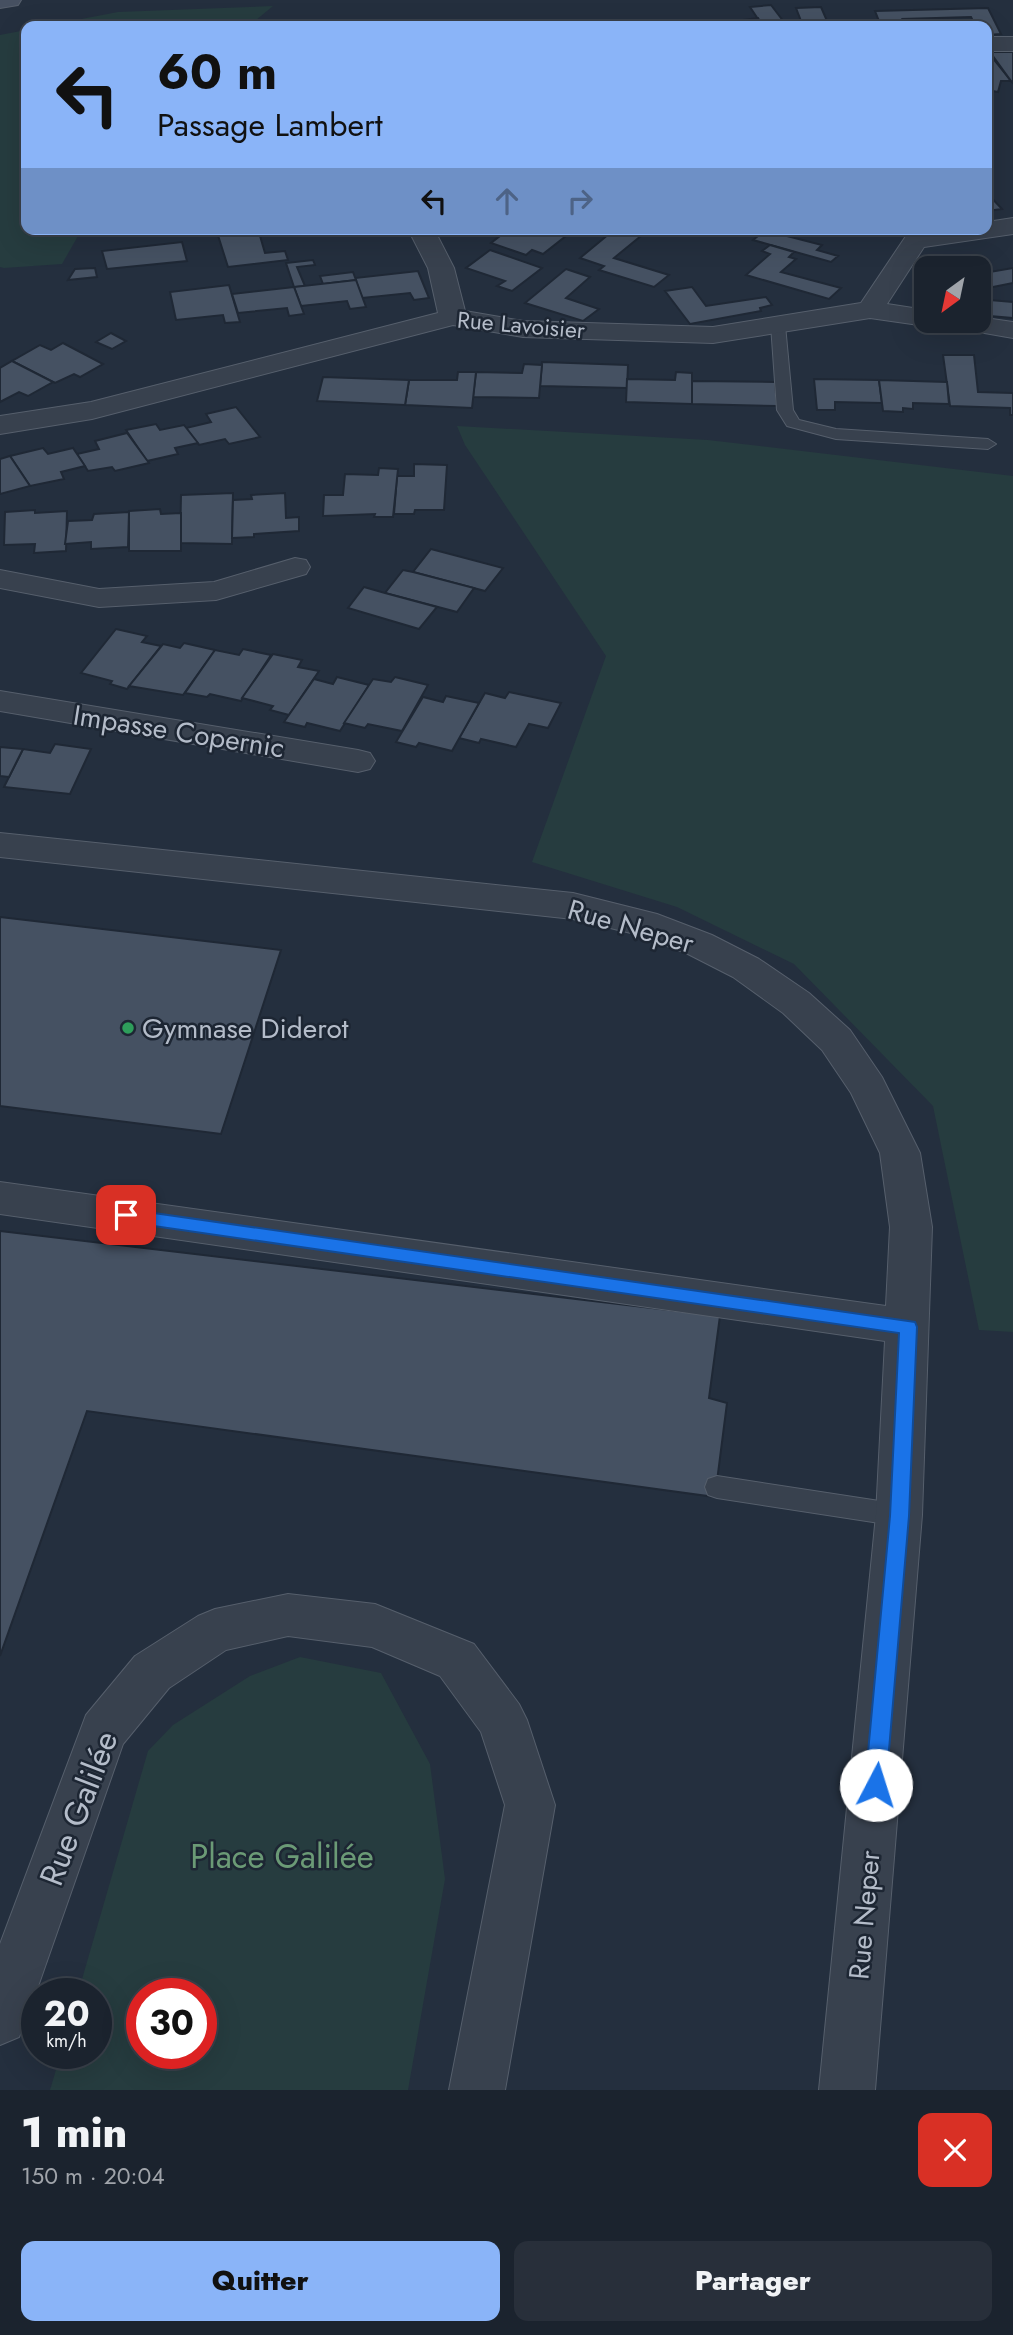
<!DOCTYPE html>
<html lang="fr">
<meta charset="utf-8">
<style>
:root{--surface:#1b232e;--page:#282f3a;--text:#f1f3f6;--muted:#a0a4aa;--line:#39404a;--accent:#8ab4f8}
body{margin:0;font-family:Jost,sans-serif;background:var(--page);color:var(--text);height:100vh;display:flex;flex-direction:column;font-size:26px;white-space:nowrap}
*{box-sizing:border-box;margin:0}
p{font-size:23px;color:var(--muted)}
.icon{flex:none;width:38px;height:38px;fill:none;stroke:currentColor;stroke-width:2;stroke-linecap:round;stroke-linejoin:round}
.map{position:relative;height:2090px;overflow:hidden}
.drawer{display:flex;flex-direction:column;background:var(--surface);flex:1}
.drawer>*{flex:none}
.hud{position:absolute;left:21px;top:21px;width:971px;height:214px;border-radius:14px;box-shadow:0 7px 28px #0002,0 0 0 2px var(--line);background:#8ab4f8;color:#111;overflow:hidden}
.needle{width:46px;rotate:213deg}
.controls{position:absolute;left:914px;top:256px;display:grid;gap:14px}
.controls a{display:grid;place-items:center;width:77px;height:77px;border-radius:14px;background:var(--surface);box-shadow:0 7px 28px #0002,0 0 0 2px var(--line);font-size:35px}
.speed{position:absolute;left:21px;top:1978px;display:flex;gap:14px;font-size:35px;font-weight:700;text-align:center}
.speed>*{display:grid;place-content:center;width:91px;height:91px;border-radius:50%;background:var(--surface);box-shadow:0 7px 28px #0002,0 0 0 2px var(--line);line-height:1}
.speed small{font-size:18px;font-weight:400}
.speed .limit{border:10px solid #d22;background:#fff;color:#111}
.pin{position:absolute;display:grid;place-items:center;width:60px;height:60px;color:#fff;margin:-30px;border-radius:14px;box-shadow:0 4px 10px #0006}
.me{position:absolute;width:77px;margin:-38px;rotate:5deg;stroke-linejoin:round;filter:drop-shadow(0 0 5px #0008)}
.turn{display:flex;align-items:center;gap:24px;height:147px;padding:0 21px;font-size:32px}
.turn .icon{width:91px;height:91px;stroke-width:2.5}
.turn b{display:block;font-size:49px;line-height:60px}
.lanes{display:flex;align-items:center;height:66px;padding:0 21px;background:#0003;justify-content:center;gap:35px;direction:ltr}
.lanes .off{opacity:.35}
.round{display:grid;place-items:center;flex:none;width:74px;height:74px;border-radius:14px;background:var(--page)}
.overview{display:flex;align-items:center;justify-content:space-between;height:119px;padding:0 21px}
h1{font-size:42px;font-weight:800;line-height:52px}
.cta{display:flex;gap:14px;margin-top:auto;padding:14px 21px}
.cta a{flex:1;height:80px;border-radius:14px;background:var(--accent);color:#111;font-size:28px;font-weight:800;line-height:80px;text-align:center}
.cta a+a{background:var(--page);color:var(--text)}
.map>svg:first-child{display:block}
</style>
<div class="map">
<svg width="1013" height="2090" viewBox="0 0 1013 2090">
<rect width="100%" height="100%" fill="#242f3e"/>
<!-- green -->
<g fill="#263c3f" fill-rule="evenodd">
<path d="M273 6 249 26H45L118 12Z"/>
<path d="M26 30V229H82L62 264 4 268 0 267V35Z"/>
<path d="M457 426 708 440 1013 476V1332L979 1330 933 1106 794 964 677 907 532 862 606 656 465 445Z"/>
<path d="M300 1657 381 1673 430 1764 445 1879 408 2090H50L61 2053H96V1993H78L148 1751 173 1725 250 1676ZM201 1993V2053H142V1993Z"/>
</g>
<!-- building -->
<g fill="#455162" stroke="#1f2835" stroke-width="2">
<path d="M771 5 787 26H746L762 25 750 7Z"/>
<path d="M821 7 827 21 866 20 868 26H803L796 8Z"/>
<path d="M988 8 1001 34 987 35V26H972L970 23H974L971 17 903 19 909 26H881L875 11Z"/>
<path d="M758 18 762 25 731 26 727 22Z"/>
<path d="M633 20 638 26H570L596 24Z"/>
<path d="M703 20 708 26H638Z"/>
<path d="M987 51 1011 81H1001L998 92 987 90Z"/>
<path d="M990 52H1013V83L1011 81Z"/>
<path d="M987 193 1002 209 987 211Z"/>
<path d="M216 229H258L265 253 285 251 288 260 228 267Z"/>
<path d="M509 229H564L571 232 543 254 532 250 526 255 491 243Z"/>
<path d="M615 229 647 231 614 258 669 275 654 287 599 270 604 266 580 258Z"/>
<path d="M747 229H779L775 233 822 245 817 250 838 256 831 262 753 240 758 236 744 232Z"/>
<path d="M182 242 187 261 107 269 102 251Z"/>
<path d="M770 245 794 252 789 257 796 259 781 272 841 288 829 299 746 275 770 254 762 251Z"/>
<path d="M490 250 542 268 512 291 497 286 505 281 466 268Z"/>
<path d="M313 260 315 265 297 267 305 286 294 287 286 263Z"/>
<path d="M944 261 951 268 926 270 921 265Z"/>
<path d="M95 268 97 277 68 280 75 269Z"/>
<path d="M1013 268V283L978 290V274Z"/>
<path d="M566 269 590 277 566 298 599 309 583 321 525 303Z"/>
<path d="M418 271 429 298 414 300 410 293 362 298 355 278Z"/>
<path d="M353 272 356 280 323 284 320 276Z"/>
<path d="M356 280 366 307 350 309 347 301 301 306 294 287Z"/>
<path d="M229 285 240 322 225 323 223 315 176 320 170 292Z"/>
<path d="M294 287 304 314 289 316 287 308 238 313 232 294Z"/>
<path d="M692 287 706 306 766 297 772 305 760 308 761 311 690 324 665 291Z"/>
<path d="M978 299 1013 302V318L978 315Z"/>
<path d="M111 333 126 341 112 349 96 342Z"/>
<path d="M63 343 103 364 80 377 74 374 55 383 12 361 40 345 51 350Z"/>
<path d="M943 355H974L978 392 1013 393V415H1010V408L950 406Z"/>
<path d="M12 361 53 382 28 396 19 392 0 402V368Z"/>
<path d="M542 362 628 365 627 388 540 386Z"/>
<path d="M524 364 542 365 539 398 473 397 476 372 522 373Z"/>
<path d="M458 372H476L472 408 405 405 409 380H457Z"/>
<path d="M676 372 692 373V404L626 402 627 379 675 380Z"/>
<path d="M323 377 409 380 405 405 317 401Z"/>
<path d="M814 379 879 380 882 403 835 402V410H817Z"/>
<path d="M879 380 947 382 949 404 913 403V409L903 408V412L883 411Z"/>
<path d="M692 381 775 382 777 406 692 404Z"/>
<path d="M236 407 260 437 229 444 225 439 199 445 186 428 211 422 206 414Z"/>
<path d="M156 424 160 430 184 425 198 443 175 448 178 454 147 461 126 430Z"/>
<path d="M127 433 149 463 115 471 112 467 88 471 77 454 99 449 95 441Z"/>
<path d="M43 448 48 454 73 448 85 466 61 472 64 479 30 486 10 456Z"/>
<path d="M10 456 30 486 0 494V459Z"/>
<path d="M414 464 447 465 444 510H415L414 514H394L397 476H414Z"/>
<path d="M379 468 398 469 393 517H374L375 514 323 516 324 495H343L345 474 378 475Z"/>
<path d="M233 493 232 544 180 543 181 495Z"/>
<path d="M285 493 286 518 299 517V531L254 534V537L232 538 233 500 252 499 251 495Z"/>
<path d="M160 509 161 514 181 513V551H129V511Z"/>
<path d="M35 510V513L67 511 66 551 34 553 35 544 4 545 5 512Z"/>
<path d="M129 512 128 547 91 549V542L65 544 68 521 92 520 94 514Z"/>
<path d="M431 549 503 568 485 591 413 572Z"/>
<path d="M403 570 413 572 474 588 457 612 385 593Z"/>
<path d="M364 587 385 593 437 607 419 629 348 608Z"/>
<path d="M116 629 147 636 142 642 161 646 127 689 110 684 112 681 81 673Z"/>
<path d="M184 643 215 650 183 695 129 686 163 644 180 648Z"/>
<path d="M243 649 271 655 241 701 210 694 207 697 185 693 215 650 239 655Z"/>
<path d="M273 654 302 660 298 667 319 671 289 715 270 710 273 706 242 698Z"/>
<path d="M337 677 369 685 340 731 307 723 305 727 284 722 314 679 333 684Z"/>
<path d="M395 677 428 685 402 731 368 724 365 728 344 723 373 679 391 682Z"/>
<path d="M509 692 561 703 548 728 529 724 516 747 481 739 479 743 459 738 485 693 505 698Z"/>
<path d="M446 696 479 703 452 751 419 743 416 747 396 742 423 697 443 702Z"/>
<path d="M55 744 91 749 70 794 4 787 23 749 50 753Z"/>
<path d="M0 747 23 749 9 777 0 776Z"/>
<path d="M0 917 281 950 221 1134 0 1106Z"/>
<path d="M0 1231 720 1316 709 1398 727 1403 715 1497 87 1411 0 1656Z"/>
</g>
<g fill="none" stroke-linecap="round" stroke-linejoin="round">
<defs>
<g id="lane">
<path d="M778 321 785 325 793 410 799 420 836 429 988 439 996 444 988 449 836 439 787 426 777 410 771 325Z"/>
<path d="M717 1476 899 1504 908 1507 912 1515 908 1523 899 1526 717 1498 708 1495 705 1487 708 1479Z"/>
</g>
<g id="street">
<rect x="987" y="37" width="26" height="14"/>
<path d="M1013 218V234L924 247 887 304 926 310V320H978V317L1013 322V338L933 324 926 326 870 318 713 343 523 337 453 325 92 419 0 434V416L91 402 438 313 428 268 408 229H434L454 268 465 311 523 321 713 327 861 303 906 236 942 229H987V222Z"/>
<path d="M295 558 306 560 310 567 306 574 216 600 99 607 0 588V570L99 589 214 582Z"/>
<path d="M0 691 358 750 370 753 375 761 370 769 358 772 0 711Z"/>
<path d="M0 833 573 893 657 914 712 935 759 959 809 993 850 1030 882 1077 920 1153 932 1227 922 1515 875 2090H819L876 1515 885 1341 0 1214V1182L886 1306 890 1227 880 1153 851 1093 822 1050 783 1013 733 977 686 953 635 934 573 919 0 857Z"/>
<path d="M288 1594 375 1604 474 1644 519 1704 527 1720 555 1805 505 2090H449L505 1805 481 1732 440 1676 372 1647 288 1636 226 1650 169 1688 123 1744 27 2018 19 2037 0 2045V1944L86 1715 135 1656 198 1616 215 1609Z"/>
</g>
<path id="secondary" d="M0 0H21L18 5 0 8Z"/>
</defs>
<!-- lane casing -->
<use href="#lane" stroke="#565f6c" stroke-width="2"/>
<!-- street casing -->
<use href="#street" stroke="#565f6c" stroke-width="2"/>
<!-- secondary casing -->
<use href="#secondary" stroke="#565f6c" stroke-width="2"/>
<!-- lane -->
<use href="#lane" fill="#38414e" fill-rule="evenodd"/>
<!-- street -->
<use href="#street" fill="#38414e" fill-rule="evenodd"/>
<!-- secondary -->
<use href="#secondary" fill="#465061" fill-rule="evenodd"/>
</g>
<!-- route -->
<path fill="#1a73e8" stroke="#114b97" stroke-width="2" d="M126 1209 915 1322 917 1327 909 1516 886 1785 883 1792 876 1795 868 1792 865 1785 890 1516 899 1333 126 1222 120 1220 118 1215 120 1211Z"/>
<!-- markers -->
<circle fill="#2e9e5b" stroke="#1d2633" stroke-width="2.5" cx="128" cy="1028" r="7"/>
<g text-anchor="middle" stroke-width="5" stroke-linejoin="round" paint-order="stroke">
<!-- far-street labels -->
<g font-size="23" fill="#b4bcc9" stroke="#1d2633">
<text transform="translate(521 325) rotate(5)" y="8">Rue Lavoisier</text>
</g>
<!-- street labels -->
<g font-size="28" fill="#b4bcc9" stroke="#1d2633">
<text transform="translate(179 731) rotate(9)" y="10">Impasse Copernic</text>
<text transform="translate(631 926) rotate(16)" y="10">Rue Neper</text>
<text transform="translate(864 1915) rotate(-85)" y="10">Rue Neper</text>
</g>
<!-- poi labels -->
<g font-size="28" fill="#b4bcc9" stroke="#1d2633" text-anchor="start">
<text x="142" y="1038">Gymnase Diderot</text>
</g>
<!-- near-street labels -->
<g font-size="33" fill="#b4bcc9" stroke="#1d2633">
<text transform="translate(78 1808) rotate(-69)" y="12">Rue Galilée</text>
</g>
<!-- near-park labels -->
<g font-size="33" fill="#6b9a76" stroke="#1d2633">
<text x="282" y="1868">Place Galilée</text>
</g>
</g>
</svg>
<div class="controls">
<a><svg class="needle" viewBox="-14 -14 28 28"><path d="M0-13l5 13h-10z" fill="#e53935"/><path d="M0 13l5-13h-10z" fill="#a0a4aa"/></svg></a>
</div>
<div class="speed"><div>20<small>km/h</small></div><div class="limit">30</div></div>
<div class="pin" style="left:126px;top:1215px;background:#d93025"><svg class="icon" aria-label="arrive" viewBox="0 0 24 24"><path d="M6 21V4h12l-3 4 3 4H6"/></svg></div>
<svg class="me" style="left:876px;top:1785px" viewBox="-20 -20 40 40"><circle r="19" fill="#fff"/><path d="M0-13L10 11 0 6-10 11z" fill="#1a73e8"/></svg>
<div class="hud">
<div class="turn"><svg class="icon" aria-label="left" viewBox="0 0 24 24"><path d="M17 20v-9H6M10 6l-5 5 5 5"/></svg><div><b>60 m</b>Passage Lambert</div></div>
<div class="lanes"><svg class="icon" aria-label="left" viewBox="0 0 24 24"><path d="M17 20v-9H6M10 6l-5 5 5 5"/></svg><svg class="icon off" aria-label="ahead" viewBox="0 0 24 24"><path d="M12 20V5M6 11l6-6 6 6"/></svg><svg class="icon off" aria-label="right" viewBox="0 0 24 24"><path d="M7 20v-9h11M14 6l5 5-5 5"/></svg></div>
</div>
</div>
<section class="drawer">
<div class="overview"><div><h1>1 min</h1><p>150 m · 20:04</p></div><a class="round" style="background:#d93025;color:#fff"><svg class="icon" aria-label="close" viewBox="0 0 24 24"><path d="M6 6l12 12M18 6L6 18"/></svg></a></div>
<div class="cta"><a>Quitter</a><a>Partager</a></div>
</section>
